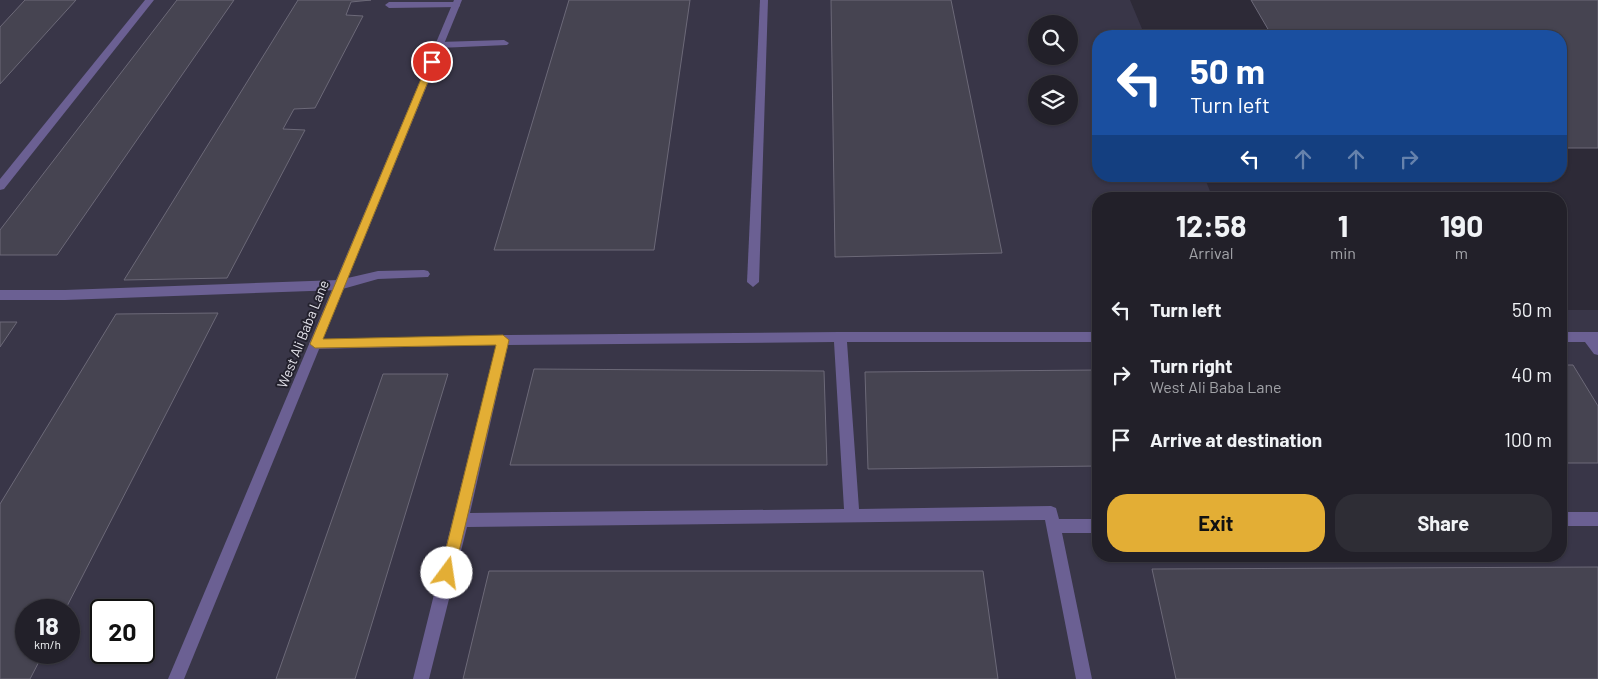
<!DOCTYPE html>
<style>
:root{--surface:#222029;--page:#2e2d35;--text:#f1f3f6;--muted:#a2a3a8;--line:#3f3e46;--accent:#e3ae35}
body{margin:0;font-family:Barlow,sans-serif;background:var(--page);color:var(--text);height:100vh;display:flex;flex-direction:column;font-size:19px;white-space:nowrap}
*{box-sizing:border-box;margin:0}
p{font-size:16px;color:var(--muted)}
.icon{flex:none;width:28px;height:28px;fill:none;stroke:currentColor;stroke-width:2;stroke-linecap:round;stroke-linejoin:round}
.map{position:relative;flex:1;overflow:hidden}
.details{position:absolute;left:1092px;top:192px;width:475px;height:370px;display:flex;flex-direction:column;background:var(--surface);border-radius:20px;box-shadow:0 1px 4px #0004,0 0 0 1px var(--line)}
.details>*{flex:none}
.banner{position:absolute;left:1092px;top:30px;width:475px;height:152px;border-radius:20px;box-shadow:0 1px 4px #0004,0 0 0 1px var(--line);background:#1a4fa0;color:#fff;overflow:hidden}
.controls{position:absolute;left:1028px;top:15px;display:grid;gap:10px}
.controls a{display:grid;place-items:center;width:50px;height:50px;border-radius:50%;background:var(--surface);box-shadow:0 1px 4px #0004,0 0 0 1px var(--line);font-size:25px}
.speed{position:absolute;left:15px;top:599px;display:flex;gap:10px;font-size:25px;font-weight:700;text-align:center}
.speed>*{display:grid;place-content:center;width:65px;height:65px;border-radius:50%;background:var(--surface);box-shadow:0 1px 4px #0004,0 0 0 1px var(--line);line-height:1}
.speed small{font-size:12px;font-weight:400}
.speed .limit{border:2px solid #111;border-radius:8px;background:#fff;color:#111}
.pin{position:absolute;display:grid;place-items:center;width:42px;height:42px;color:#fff;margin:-21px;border:2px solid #fff;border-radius:50%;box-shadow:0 1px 5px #0007}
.me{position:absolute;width:55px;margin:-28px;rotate:14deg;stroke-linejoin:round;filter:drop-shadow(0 0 4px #0008)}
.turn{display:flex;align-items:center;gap:18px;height:105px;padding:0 15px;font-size:22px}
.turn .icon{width:65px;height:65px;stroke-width:2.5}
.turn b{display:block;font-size:35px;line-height:42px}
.lanes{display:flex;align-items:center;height:48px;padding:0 15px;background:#0003;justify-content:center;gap:25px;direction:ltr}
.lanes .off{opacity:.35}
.eta{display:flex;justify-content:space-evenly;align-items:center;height:85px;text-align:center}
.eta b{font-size:30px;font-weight:700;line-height:35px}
.action{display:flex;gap:10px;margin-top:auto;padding:10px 15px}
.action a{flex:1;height:58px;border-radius:20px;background:var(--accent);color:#111;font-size:20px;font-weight:700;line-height:58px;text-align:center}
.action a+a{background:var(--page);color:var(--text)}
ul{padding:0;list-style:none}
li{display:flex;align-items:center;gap:15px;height:65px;padding:0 15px}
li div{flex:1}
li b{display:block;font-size:19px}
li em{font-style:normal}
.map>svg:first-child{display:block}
</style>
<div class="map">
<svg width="1598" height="679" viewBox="0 0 1598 679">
<rect width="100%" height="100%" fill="#2d2a37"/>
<!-- built -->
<path fill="#393648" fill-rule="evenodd" d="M0 0H1130L1145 36H1099V176H1204L1213 199H1099V556H1561V310H1598V679H0ZM1036 24H1069V56H1036ZM1036 84H1069V116H1036ZM26 610H69V652H26ZM101 610H144V652H101Z"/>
<!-- building -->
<g fill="#464451" stroke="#6c6978">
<path d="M25 0H76L0 84V27Z"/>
<path d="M177 0H234L57 255H0V230Z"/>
<path d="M298 0H371L351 2 346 15 363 16 315 108 294 109 283 129 305 130 227 278 124 280Z"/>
<path d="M569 0H690L654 250H494Z"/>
<path d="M831 0H951L1002 253 835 257Z"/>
<path d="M1251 0H1598V148H1561V36H1272Z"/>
<path d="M218 313 65 610H26V652H44L30 679H0V504L116 314Z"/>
<path d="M0 322H17L0 347Z"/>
<path d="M1561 365H1573L1598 406V463H1561Z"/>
<path d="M534 369 824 371 827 465H510Z"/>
<path d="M1099 370V466L868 469 865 372Z"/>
<path d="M383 374H448L355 679H276Z"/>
<path d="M1598 567V679H1176L1152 569Z"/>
<path d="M489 571H983L998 679H463Z"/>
</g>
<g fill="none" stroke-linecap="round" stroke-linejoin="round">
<!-- service -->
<g fill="#6b6093" fill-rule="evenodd">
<path d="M145 0H154L4 189 0 190V179Z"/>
<path d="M760 0H768L759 282 753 287 747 282Z"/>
<path d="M456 2 460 5 459 7 389 8 385 5 389 2Z"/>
<path d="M504 40 509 43 507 45 439 48 434 45 439 42Z"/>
<path d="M424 270 428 271 430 274 428 277 378 279 339 290 65 300H0V290H65L339 280 378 271Z"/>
<path d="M840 332H1099V342H847L859 509 1051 506 1056 508 1059 519H1099V533H1062L1092 679H1076L1045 520 467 527 429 679H413L496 345 315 349 311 348 309 344 311 340 503 335ZM834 342 844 509 470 513 508 345Z"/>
<path d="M1561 332H1598V355L1594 354 1585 342H1561Z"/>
<rect x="1561" y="512" width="37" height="14"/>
</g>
<!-- minor -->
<path fill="#6b6093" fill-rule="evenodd" d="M454 0H462L184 679H168Z"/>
</g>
<!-- route -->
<path fill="#e3ae35" stroke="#947122" d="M429 60 436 62 323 339 503 335 509 340 454 573 452 578 447 580 442 578 440 573 496 345 315 348 310 344Z"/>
<g text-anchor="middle" stroke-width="4" stroke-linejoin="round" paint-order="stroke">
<!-- street labels -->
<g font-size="14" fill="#e5e4ec" stroke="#23212d">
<text transform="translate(303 334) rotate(-68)" y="5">West Ali Baba Lane</text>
</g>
</g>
</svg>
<div class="controls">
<a><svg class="icon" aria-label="search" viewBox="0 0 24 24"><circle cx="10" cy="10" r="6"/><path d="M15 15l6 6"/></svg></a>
<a><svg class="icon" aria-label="layers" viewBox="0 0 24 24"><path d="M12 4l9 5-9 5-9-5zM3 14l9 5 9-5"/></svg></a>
</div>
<div class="speed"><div>18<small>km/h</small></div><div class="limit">20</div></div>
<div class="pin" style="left:432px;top:62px;background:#d93025"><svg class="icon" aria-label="arrive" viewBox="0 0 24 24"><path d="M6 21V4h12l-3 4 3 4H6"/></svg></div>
<svg class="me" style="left:447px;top:573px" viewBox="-20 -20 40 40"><circle r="19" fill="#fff"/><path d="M0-13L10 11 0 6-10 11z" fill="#e3ae35"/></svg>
<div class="banner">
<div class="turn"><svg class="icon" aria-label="left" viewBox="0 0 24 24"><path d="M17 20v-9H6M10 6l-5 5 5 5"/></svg><div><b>50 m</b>Turn left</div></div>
<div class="lanes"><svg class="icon" aria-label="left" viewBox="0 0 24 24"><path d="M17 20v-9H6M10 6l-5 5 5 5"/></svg><svg class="icon off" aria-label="ahead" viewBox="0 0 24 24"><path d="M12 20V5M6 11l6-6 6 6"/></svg><svg class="icon off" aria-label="ahead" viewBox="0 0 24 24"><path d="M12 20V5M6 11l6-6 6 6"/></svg><svg class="icon off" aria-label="right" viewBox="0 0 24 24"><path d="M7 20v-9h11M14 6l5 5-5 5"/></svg></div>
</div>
<section class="details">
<div class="eta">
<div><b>12:58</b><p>Arrival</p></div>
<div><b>1</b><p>min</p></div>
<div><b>190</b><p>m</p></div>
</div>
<ul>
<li><svg class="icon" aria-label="left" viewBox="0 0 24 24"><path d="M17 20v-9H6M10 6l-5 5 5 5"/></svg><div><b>Turn left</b></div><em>50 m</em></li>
<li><svg class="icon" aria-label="right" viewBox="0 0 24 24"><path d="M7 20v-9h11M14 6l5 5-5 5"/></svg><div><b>Turn right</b><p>West Ali Baba Lane</p></div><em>40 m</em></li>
<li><svg class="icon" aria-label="arrive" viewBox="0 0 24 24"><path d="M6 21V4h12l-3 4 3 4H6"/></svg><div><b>Arrive at destination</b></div><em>100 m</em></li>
</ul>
<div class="action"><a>Exit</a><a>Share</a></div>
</section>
</div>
